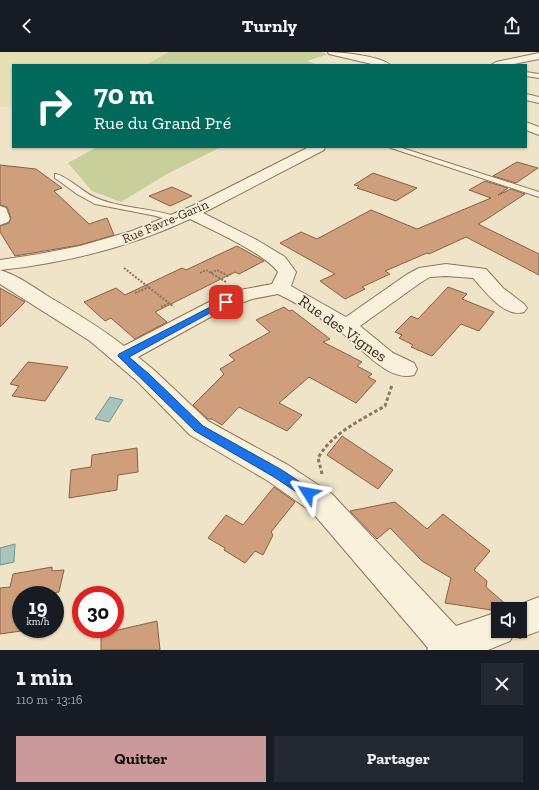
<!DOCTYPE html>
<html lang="fr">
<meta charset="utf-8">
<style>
:root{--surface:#171b24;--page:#242831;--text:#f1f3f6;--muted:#9ea1a6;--accent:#cc999b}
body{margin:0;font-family:"Zilla Slab",serif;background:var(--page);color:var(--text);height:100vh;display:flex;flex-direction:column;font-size:15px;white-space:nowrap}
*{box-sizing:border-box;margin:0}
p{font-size:13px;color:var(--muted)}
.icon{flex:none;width:22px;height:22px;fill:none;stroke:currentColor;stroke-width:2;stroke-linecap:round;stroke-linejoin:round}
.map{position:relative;height:598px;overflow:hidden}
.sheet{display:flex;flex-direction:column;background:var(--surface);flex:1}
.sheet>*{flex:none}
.banner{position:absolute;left:12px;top:12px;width:515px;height:84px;border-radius:0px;box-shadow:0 1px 3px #0004;background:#00695c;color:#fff;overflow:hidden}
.fabs{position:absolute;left:491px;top:550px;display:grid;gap:8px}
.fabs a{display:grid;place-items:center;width:36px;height:36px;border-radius:0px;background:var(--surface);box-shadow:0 1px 3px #0004;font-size:20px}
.speed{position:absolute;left:12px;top:534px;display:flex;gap:8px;font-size:20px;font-weight:700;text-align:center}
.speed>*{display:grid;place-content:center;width:52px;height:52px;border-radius:50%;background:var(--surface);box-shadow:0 1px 3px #0004;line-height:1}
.speed small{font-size:10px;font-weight:400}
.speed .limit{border:6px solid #d22;background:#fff;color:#111}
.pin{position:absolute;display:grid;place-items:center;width:34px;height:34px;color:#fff;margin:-17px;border-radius:8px;box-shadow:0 2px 6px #0006}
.me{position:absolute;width:44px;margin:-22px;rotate:304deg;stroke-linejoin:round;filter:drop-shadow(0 0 3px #0008)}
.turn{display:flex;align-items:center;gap:14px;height:84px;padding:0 16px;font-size:18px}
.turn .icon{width:52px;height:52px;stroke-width:2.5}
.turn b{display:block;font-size:28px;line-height:34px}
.round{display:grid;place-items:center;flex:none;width:42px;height:42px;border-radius:0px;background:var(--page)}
.head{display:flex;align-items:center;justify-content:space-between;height:68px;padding:0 16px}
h1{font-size:24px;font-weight:800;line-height:30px}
.button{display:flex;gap:8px;margin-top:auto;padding:8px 16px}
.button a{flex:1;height:46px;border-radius:0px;background:var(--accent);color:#111;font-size:16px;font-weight:800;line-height:46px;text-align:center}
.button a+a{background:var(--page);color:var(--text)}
header{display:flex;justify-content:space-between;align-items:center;height:52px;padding:0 16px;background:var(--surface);font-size:18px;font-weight:800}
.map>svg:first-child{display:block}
</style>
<header><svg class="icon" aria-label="back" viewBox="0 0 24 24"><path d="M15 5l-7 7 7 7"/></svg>Turnly<svg class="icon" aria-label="share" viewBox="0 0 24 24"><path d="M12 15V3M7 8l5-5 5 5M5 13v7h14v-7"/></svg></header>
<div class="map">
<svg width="539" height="598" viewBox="0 0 539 598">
<rect width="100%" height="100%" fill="#f0e4c8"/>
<!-- farmland -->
<path fill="#e6deb5" d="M0 0H169L145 13H13V56L0 54Z"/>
<!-- green -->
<g fill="#c9cf9b">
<path d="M169 0H320L329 2 307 9 319 13H145Z"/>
<path d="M97 95H221L167 122 121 150 92 139 68 111Z"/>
</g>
<!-- water -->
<g fill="#a9c4bc" stroke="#6f938a">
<path d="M110 345 123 348 109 370 95 367Z"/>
<path d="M15 492 14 510 0 513V496Z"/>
</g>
<!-- building -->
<g fill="#cf9f7d" stroke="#8d5f41">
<path d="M517 110 538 116 516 131 493 124Z"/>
<path d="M0 113 36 117 62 136 54 139 89 172 107 166 114 183 80 193 15 204 0 180V174L9 171 11 166 7 155 0 153Z"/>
<path d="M373 121 417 136 396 149 357 136 359 134 354 133Z"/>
<path d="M485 129 508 136 498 143 511 137 525 142 487 167 478 172 539 202V223L466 185 429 202 427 201 385 219 390 222 362 235 365 237 345 247 320 229 335 222 280 191 301 180 317 187 371 158 417 177 491 146 469 138Z"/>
<path d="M172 135 192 144 170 154 149 144Z"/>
<path d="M237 194 264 209 239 222 235 220 155 260 167 270 135 287 111 266 105 269 84 250 116 236 125 243 182 216 186 218Z"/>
<path d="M448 235 467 242 462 247 494 260 479 279 461 272 432 304 411 295 413 293 399 286 402 283 395 280 411 264 418 267Z"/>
<path d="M0 236 25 250 0 275Z"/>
<path d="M284 255 289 259 292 258 330 287 323 290 362 310 357 314 372 322 368 325 376 329 356 351 309 325 279 351 302 363 287 379 239 355 222 373 212 367H208L193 353 224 322 220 317 235 308 229 303 270 280 256 268Z"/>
<path d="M28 310 68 315 45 349 12 344 19 334 10 332Z"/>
<path d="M342 384 393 418 378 437 327 403Z"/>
<path d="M137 396 138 420 118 423 117 438 69 446 71 418 91 415 92 403Z"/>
<path d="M274 435 295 450 271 480 273 483 263 503 255 499 245 511 224 498 225 496 208 486 226 463 243 473Z"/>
<path d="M395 450 427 477 443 462 490 499 474 518 487 529 486 535 509 555 507 557H498V559L445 551 451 526 422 509 390 476 377 487 350 459Z"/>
<path d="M52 515V519L64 518 59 540 52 541V543H21V579L0 582V536L10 535 13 522Z"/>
<path d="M157 569 160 598H101V582Z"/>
</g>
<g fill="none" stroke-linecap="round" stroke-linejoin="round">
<defs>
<g id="lane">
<path d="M526 20 539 22V26L526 24Z"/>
<path d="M388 95H399L539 140V145Z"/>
<path d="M55 122C62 121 84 140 92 144 118 157 150 155 177 165L178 167 174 170 156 164 95 152 77 142 55 126Z"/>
</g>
<g id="street">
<path d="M328 0C341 0 381 4 390 13H376L329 2Z"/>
<path d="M539 1V7L509 13H491L496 10Z"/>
<path d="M526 42 539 45V51L526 48Z"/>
<path d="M526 70 539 75V83L526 78Z"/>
<path d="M309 95H325L324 98 203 161 257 188 285 205 296 220 291 234 346 265 406 223 419 216 446 212 486 217 503 236 524 252 527 256 524 260C504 266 486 240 473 226L446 224 430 225 420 231 360 274 393 301 414 311 417 317 414 323C387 331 359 292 338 278 319 265 299 252 278 242L252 247 223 258 138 305 154 318 208 369 288 413 332 442 456 574 498 560V579H520V557H508L539 545V579L520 586 513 583 510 589 488 598H427L428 596 312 460 268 429 190 383 138 330 90 289 0 232V208L39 202 80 194 132 179 192 154ZM190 167C212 178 264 201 278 220L272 232 240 238 209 250 124 294C100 275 73 259 46 243 32 234 17 223 0 218 66 211 130 195 190 167Z"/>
<path d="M0 154 6 156 10 167 8 170 0 173Z"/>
</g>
</defs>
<!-- lane casing -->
<use href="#lane" stroke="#8d765c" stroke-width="2"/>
<!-- street casing -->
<use href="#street" stroke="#8d765c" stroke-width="2"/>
<!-- path-far1 -->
<g stroke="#8d765c" stroke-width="2" stroke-dasharray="2 1.5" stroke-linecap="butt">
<path d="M124 216 174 255"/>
<path d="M200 221 206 218 226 230"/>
<path d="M211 221 217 218 228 224 231 222"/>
<path d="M135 241 149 235"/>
<path d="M161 255 169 251"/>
</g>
<!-- path -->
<path stroke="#8d765c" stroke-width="3" stroke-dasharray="3.5 2.5" stroke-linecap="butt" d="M322 422 318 406C332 381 361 368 385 354L392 333"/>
<!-- lane -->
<use href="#lane" fill="#faf1dc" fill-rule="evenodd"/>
<!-- street -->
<use href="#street" fill="#faf1dc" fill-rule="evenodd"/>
</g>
<!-- route -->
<path fill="#1a73e8" stroke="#114b97" d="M224 248H226L230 250 129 305 149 322 203 374 282 418 312 438 314 441 312 445 308 446 304 445 274 425 195 379 118 304 119 302Z"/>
<g text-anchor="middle" stroke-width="3.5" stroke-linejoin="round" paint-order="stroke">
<!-- far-street labels -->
<g font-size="13" fill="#3d2e20" stroke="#f7eed8">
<text transform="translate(165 169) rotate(-23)" y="5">Rue Favre-Garin</text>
</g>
<!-- street labels -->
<g font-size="16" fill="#3d2e20" stroke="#f7eed8">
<text transform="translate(343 276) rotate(35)" y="6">Rue des Vignes</text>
</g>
</g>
</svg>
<div class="fabs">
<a><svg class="icon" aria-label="sound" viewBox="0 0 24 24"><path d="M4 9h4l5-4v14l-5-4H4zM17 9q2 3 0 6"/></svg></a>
</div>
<div class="speed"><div>19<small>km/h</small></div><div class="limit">30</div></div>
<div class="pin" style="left:226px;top:250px;background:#d93025"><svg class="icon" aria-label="arrive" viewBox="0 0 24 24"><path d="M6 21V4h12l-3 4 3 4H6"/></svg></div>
<svg class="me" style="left:308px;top:441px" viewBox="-20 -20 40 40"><path d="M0-17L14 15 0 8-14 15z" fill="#1a73e8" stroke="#fff" stroke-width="4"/></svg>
<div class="banner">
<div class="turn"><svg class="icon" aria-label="right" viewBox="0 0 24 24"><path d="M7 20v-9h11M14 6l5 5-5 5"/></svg><div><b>70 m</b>Rue du Grand Pré</div></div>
</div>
</div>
<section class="sheet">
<div class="head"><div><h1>1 min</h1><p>110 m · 13:16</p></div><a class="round"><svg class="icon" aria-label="close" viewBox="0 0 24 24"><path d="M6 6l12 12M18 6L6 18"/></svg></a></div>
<div class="button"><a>Quitter</a><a>Partager</a></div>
</section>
